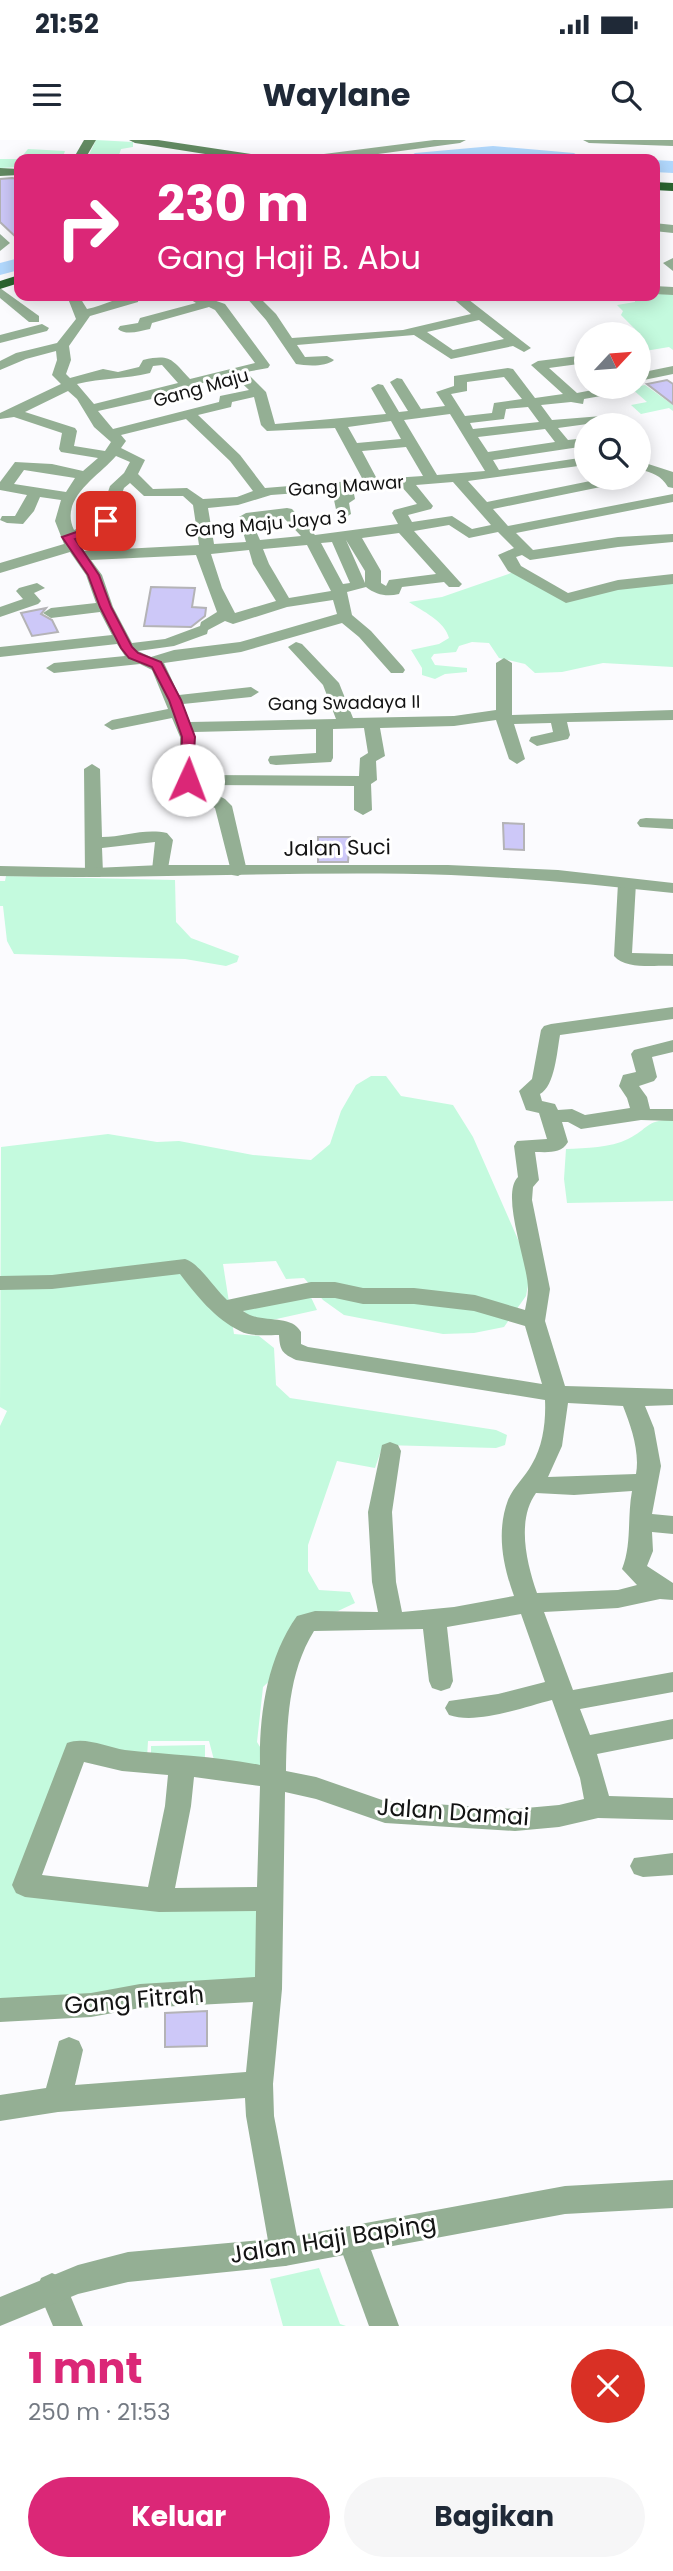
<!DOCTYPE html>
<html lang="id">
<meta charset="utf-8">
<style>
:root{--surface:#fff;--page:#f6f6f7;--text:#1f2937;--muted:#747a83;--accent:#db2777}
body{margin:0;font-family:Poppins,sans-serif;background:var(--page);color:var(--text);height:100vh;display:flex;flex-direction:column;font-size:26px;white-space:nowrap}
*{box-sizing:border-box;margin:0}
p{font-size:23px;color:var(--muted)}
.icon{flex:none;width:38px;height:38px;fill:none;stroke:currentColor;stroke-width:2;stroke-linecap:round;stroke-linejoin:round}
.map{position:relative;height:2186px;overflow:hidden}
.sheet{display:flex;flex-direction:column;background:var(--surface);flex:1}
.sheet>*{flex:none}
.guide{position:absolute;left:14px;top:14px;width:646px;height:147px;border-radius:14px;box-shadow:0 4px 18px #0003;background:#db2777;color:#fff;overflow:hidden}
.needle{width:46px;rotate:64deg}
.tools{position:absolute;left:574px;top:182px;display:grid;gap:14px}
.tools a{display:grid;place-items:center;width:77px;height:77px;border-radius:50%;background:var(--surface);box-shadow:0 4px 18px #0003;font-size:35px}
.pin{position:absolute;display:grid;place-items:center;width:60px;height:60px;color:#fff;margin:-30px;border-radius:14px;box-shadow:0 4px 10px #0006}
.me{position:absolute;width:77px;margin:-38px;rotate:2deg;stroke-linejoin:round;filter:drop-shadow(0 0 5px #0008)}
.turn{display:flex;align-items:center;gap:24px;height:147px;padding:0 28px;font-size:32px}
.turn .icon{width:91px;height:91px;stroke-width:2.5}
.turn b{display:block;font-size:49px;line-height:60px}
.round{display:grid;place-items:center;flex:none;width:74px;height:74px;border-radius:37px;background:var(--page)}
.overview{display:flex;align-items:center;justify-content:space-between;height:119px;padding:0 28px}
h1{font-size:42px;font-weight:700;line-height:52px;color:var(--accent)}
.primary-button{display:flex;gap:14px;margin-top:auto;padding:14px 28px}
.primary-button a{flex:1;height:80px;border-radius:42px;background:var(--accent);color:#fff;font-size:28px;font-weight:700;line-height:80px;text-align:center}
.primary-button a+a{background:var(--page);color:var(--text)}
.status{display:flex;justify-content:space-between;align-items:center;height:49px;padding:0 35px;background:var(--surface);direction:ltr}
.status svg{height:19px;fill:currentColor}
header{display:flex;justify-content:space-between;align-items:center;height:91px;padding:0 28px;background:var(--surface);font-size:32px;font-weight:700}
.map>svg:first-child{display:block}
</style>
<div class="status"><b>21:52</b><svg viewBox="0 0 49 12"><path d="M0 12V9h3v3zM5 12V6h3v6zM10 12V3h3v9zM15 12V0h3v12zM26 1h20v11H26zM47 4h2v5h-2z"/></svg></div>
<header><svg class="icon" aria-label="menu" viewBox="0 0 24 24"><path d="M4 6h16M4 12h16M4 18h16"/></svg>Waylane<svg class="icon" aria-label="search" viewBox="0 0 24 24"><circle cx="10" cy="10" r="6"/><path d="M15 15l6 6"/></svg></header>
<div class="map">
<svg width="673" height="2186" viewBox="0 0 673 2186">
<rect width="100%" height="100%" fill="#fbfbfe"/>
<!-- green -->
<g fill="#c4fade">
<path d="M96 0 133 2V7L121 9 119 15 126 19H87Z"/>
<path d="M28 9 65 11 62 19H19V27L0 28V19H20Z"/>
<path d="M655 153 673 155V210L669 207 639 212V194L617 193 635 189 621 175 623 171 617 165 635 162V156H654Z"/>
<path d="M645 245 673 265V271L669 268 641 274 631 265 647 262 631 248Z"/>
<path d="M514 432 564 461 628 444 673 441V527L603 523 562 532 535 533 525 524 499 518 489 503 472 502 459 506 456 512 434 514 431 518 435 525 467 528V532L445 534 435 539 422 535V528L411 510 439 504 449 498C445 481 422 471 409 462L442 457Z"/>
<path d="M6 736 175 740 176 782 191 798 239 816 237 822 226 826 185 819 14 814 7 801 3 766H0V741H5Z"/>
<path d="M371 936H386L401 956 453 965 473 997 531 1129 526 1156 504 1187 474 1193 443 1194 344 1175 323 1160 304 1138 286 1139 276 1121 223 1124 234 1194 259 1196 274 1208 276 1245 290 1258 496 1290 507 1295 505 1305 496 1308 383 1305 375 1328 337 1321 308 1405V1431L319 1450 350 1452 355 1463 338 1471 312 1476 282 1529 263 1547 257 1602 268 1620 267 1628 214 1620 209 1601H148L147 1618 76 1608 22 1747 272 1761 270 1849 0 1868V1286L7 1271 0 1267 1 1007 108 994 157 1002 179 1001 253 1015 311 1020 330 1004 341 971 356 945Z"/>
<path d="M673 979V1061L567 1063 564 1039 566 1009C586 1008 610 1008 628 999 650 988 644 981 673 979Z"/>
<path d="M308 1151 317 1170 250 1185 242 1166Z"/>
<path d="M205 1605V1619L151 1620V1606Z"/>
<path d="M319 2128 340 2184 346 2186H283L270 2139Z"/>
</g>
<g fill="none" stroke-linecap="round" stroke-linejoin="round">
<!-- river -->
<g fill="#b2d9fe" fill-rule="evenodd">
<path d="M493 6 574 13 583 19H406L415 13Z"/>
<path d="M654 20 673 21V33L654 32Z"/>
<path d="M19 118V130L0 135V123Z"/>
</g>
</g>
<!-- building -->
<g fill="#cdc8f8" stroke="#b4b3b6" stroke-width="2">
<path d="M12 38 19 39V100L0 82V39Z"/>
<path d="M667 240 673 244V264L647 244Z"/>
<path d="M151 447 195 448 192 467 206 468 205 476 191 487 144 486Z"/>
<path d="M46 468 41 474 52 480 58 492 32 496 21 473Z"/>
<path d="M503 683 524 684V710L504 709Z"/>
<path d="M318 697H350L348 722H318Z"/>
<path d="M207 1871V1906L165 1907V1873Z"/>
</g>
<g fill="none" stroke-linecap="round" stroke-linejoin="round">
<!-- minor -->
<g fill="#94af94" fill-rule="evenodd">
<path d="M434 0H466L460 3 341 19H310L316 15Z"/>
<path d="M583 0H673V6L589 3Z"/>
<path d="M654 83 673 85V93L654 91Z"/>
<path d="M673 118V131L663 123Z"/>
<path d="M654 146 673 147V155L654 154Z"/>
<path d="M0 148 39 176V182H29L0 158Z"/>
<path d="M67 156H79L87 169C105 165 122 155 139 156L138 162 90 176 69 206 71 220 66 234 70 238 103 229 118 232 139 227 143 220C171 214 171 219 190 239L255 223 215 170 209 167 152 183 150 189C140 191 126 196 118 189L120 186 138 183 140 178 196 163 185 156H202L225 164 270 225 268 228 246 232 266 252 275 284 386 274 371 248 378 244 383 245 399 272 408 271 390 242 397 238 402 239 421 269 445 266 436 252 454 246V236L508 228 513 229 535 258 563 254 531 225 538 221 586 215V223L549 228 577 253 608 247H636L629 251 584 259 583 264 571 262 541 265 552 280 602 276V282L558 288 568 300 586 298V306L493 320 499 330 586 317V325L468 341 487 362 605 338H632L625 342 493 369 508 386 673 354V362L516 393 533 410 618 397 673 394V402L618 407 530 420 522 415 516 417 521 426 568 453 618 440 673 434V444L618 450 566 463 508 431 498 415 514 408 498 392 469 398 449 385 414 391 459 441 462 444 459 447H449L444 442 402 447 399 454C387 457 376 455 366 447L347 452 352 475 371 491 403 527 405 530 403 533H391L359 497 342 483 241 512 164 523 179 555 251 547 259 552 251 557 183 564 190 582 336 579 323 545 288 507 296 502 302 504 339 543 353 578 454 576 496 570V523L504 518 512 523V575L673 570V580L567 582 570 595 568 599 537 606 529 601 531 597 553 592 551 583 514 584 525 619 517 624 509 619 496 580 454 586 380 588 385 616 376 621 377 640 371 644 372 670 363 675 354 670V646L198 645 225 659 232 666 247 731 238 736 232 735 215 668 190 655 180 645V597L172 578 112 590 104 585 112 580 168 569 152 530 140 524 54 533 46 528 54 523 125 516 117 504 0 517V507L112 495 100 472 51 478 43 473 51 468 96 463 86 435 70 412 0 433V423L64 404 55 381 61 360 40 357 34 371 23 384 7 383 0 380 2 376H15L27 355 0 350V342L15 322 52 324 83 331 98 318 61 312 59 309 62 293 14 277 0 279V273L61 244 52 235 57 220 56 211 26 219 0 230V221L16 213 57 203 76 179ZM162 225 178 243 94 264 77 244C102 238 125 239 150 233L153 226ZM233 235 249 250 220 256 219 262 113 289 98 271 174 254 213 239ZM504 237 522 259 494 263 492 273 465 276 451 254 467 251V242ZM68 251 77 259 94 287 111 302 105 311 74 306 77 291 75 288 25 272ZM254 257 261 285 267 291 335 288 363 340 265 348 240 315 198 275 231 267 232 262ZM528 267 539 282 473 289 470 283 504 279 506 269ZM450 274 485 331 437 335 404 280ZM186 279 230 321 253 351 237 357 203 359 187 348 153 349 138 334 145 320 121 308 126 301 121 295ZM391 281 401 299 357 303 348 287ZM545 289 555 302 488 312 478 297ZM406 307 423 336 377 339 362 311ZM116 316 130 322 124 333 110 346 99 379 74 390C59 358 98 337 116 316ZM24 330 75 338 66 352 14 344ZM453 342 491 385 472 389 452 376 412 382 408 375 431 369 433 366 416 345ZM130 343 144 356H183L193 365 199 405 84 411 77 399 96 393 111 384 124 348ZM401 346 417 364 394 370 392 373 398 384 315 395 292 369 287 368 246 373 239 377 246 381 283 377 301 396 260 400 255 389 250 388 243 392 246 402 214 404 208 368 238 365 271 355 339 350 340 356 334 360 337 374 344 378 351 374 349 363 355 359 353 349ZM399 393 436 434 389 440 386 446 381 443V431L362 398ZM346 400 365 431V443ZM332 402 350 443 343 444 321 403ZM307 405 331 451 289 458 269 424 263 409ZM249 410 253 424 276 461 235 473 222 448 211 414ZM196 415 217 472 201 482 200 486 165 499 132 503 113 467 102 435 91 420ZM333 460 337 474 240 502 174 510 151 517 138 511 174 506 207 494 208 490 225 481 233 484 287 467ZM364 588 368 613 360 618 359 636 197 635 194 592 316 589V613L270 616 268 620 270 624 276 625 331 622 333 618V589Z"/>
<path d="M245 156H258L276 174 292 198 403 190 471 174 450 156H464L531 208 524 212 513 206 451 219 414 195 297 205 305 217 327 216 334 220C326 227 307 226 296 224L266 180ZM479 180 504 199 453 210 427 192Z"/>
<path d="M42 184 49 188 47 191 0 203V195Z"/>
<path d="M673 226V234L639 241V233Z"/>
<path d="M639 321 673 332V348L668 347C661 335 652 333 639 329Z"/>
<path d="M37 443 45 448 34 453 41 461 38 464 0 477V467L23 459 16 451 19 448Z"/>
<path d="M92 624 100 629 102 697C124 697 144 688 167 693L173 700 167 734H155L152 730 155 702 102 708 103 733 100 737H88L85 733 84 629Z"/>
<path d="M646 678 673 679V689L640 687 637 683 640 679Z"/>
<path d="M627 738 636 743 632 813 673 814V826C655 825 626 830 614 816L618 743Z"/>
<path d="M673 867V879L560 895C557 911 555 946 540 954L542 961 555 964 558 970 572 969 585 975 630 968 627 958 619 946 623 935 636 932 631 914 634 910 673 900V912L652 917 657 937 654 941 639 946 647 957 650 969H673V981L641 980 581 989 568 982H562L568 1002C561 1014 548 1012 535 1012L539 1040 533 1047 532 1060 550 1149 545 1181 565 1246 673 1249V1265L645 1266 654 1288 661 1326 652 1374 673 1376V1394L652 1392 653 1411 647 1426 673 1443V1460L660 1459 618 1468 544 1472 573 1550 673 1532V1552L580 1569 590 1595 673 1579V1599L597 1614 609 1656 673 1658V1680L598 1678 559 1687 515 1691 385 1683 316 1659 285 1652 282 1849 273 1944 274 1976 300 2112 296 2122 285 2126 274 2122 270 2112 246 1976 245 1958 58 1972 0 1981V1955L46 1948 59 1901 69 1897 79 1901 83 1910 75 1945 246 1932 253 1862 140 1868 91 1877 0 1882V1858L91 1853 140 1844 255 1837 256 1771 159 1772 25 1757 16 1753 12 1745 67 1603C85 1596 106 1607 125 1610 170 1615 216 1616 260 1625 259 1575 267 1518 297 1476L315 1471 378 1472 372 1442 368 1372 382 1305 390 1302 398 1305 401 1311 392 1372 396 1442 402 1472 454 1467 514 1456C503 1426 496 1392 508 1360 514 1346 525 1337 532 1324 543 1306 546 1281 545 1260L296 1220C282 1213 280 1211 279 1195 267 1195 251 1197 240 1191 215 1179 196 1155 180 1134L52 1149 0 1150V1136L52 1135 185 1119C198 1122 215 1149 227 1160L311 1142H335L363 1148H414L475 1155 525 1170C526 1164 528 1156 528 1149 528 1123 500 1055 518 1037L514 1006 517 1001 547 999 539 973 526 970 519 951 532 939 541 890 544 886 551 884ZM311 1158H335L363 1164H414L474 1171 525 1186 542 1244 308 1207 301 1204V1192C290 1173 262 1185 243 1171ZM568 1263 623 1266C631 1286 640 1312 636 1334L548 1337 562 1306ZM632 1351C627 1378 632 1404 622 1429L637 1445 618 1450 537 1453C527 1424 516 1381 536 1353L574 1355ZM521 1474 545 1542 498 1554 449 1561 445 1568 449 1575C477 1585 524 1567 552 1560L580 1638 584 1659 559 1665 515 1669 385 1661 316 1637 286 1631C287 1583 288 1533 314 1491L423 1489 429 1541 432 1548 441 1551 450 1548 453 1541 447 1487ZM84 1622 122 1631 168 1635 165 1666 148 1747 42 1735ZM194 1637 260 1646 257 1747 175 1748 191 1666Z"/>
<path d="M673 1713V1735L643 1737 634 1734 630 1726 634 1718Z"/>
<path d="M353 2087 364 2091 399 2186H369L338 2101 342 2091Z"/>
<path d="M52 2133 63 2138 83 2186H53L37 2148 41 2138Z"/>
</g>
<!-- tertiary -->
<g fill="#94af94" fill-rule="evenodd">
<path d="M0 94 10 103 0 111Z"/>
<path d="M161 725H448L558 730 673 743V753C599 745 526 738 451 735 301 730 150 740 0 736V726L94 728Z"/>
<path d="M673 2040V2068L565 2074 285 2126 128 2142 78 2154 0 2186V2157L78 2125 128 2112 285 2098 565 2046Z"/>
</g>
<!-- secondary -->
<g fill="#628a62" fill-rule="evenodd">
<path d="M84 0H96L85 19H73Z"/>
<path d="M129 0H158L258 15 264 19H237L135 3Z"/>
<path d="M0 28 19 29V35L0 36Z"/>
</g>
<!-- trunk -->
<g fill="#2a642f" fill-rule="evenodd">
<path d="M654 42 673 43V51L654 50Z"/>
<path d="M19 135V143L0 149V141Z"/>
</g>
</g>
<!-- route -->
<path fill="#db2777" stroke="#8e194d" stroke-width="2" d="M102 379 112 381 96 393 75 399 99 435 111 467 132 507 138 513 161 522 181 560 195 597 192 643 188 644 181 640 182 597 169 560 152 527 129 518 121 508 100 467 88 435 62 397 88 388Z"/>
<g text-anchor="middle" stroke-width="6" stroke-linejoin="round" paint-order="stroke">
<!-- far-street labels -->
<g font-size="18" fill="#131313" stroke="#fff">
<text transform="translate(201 248) rotate(-16)" y="6">Gang Maju</text>
<text transform="translate(346 346) rotate(-4)" y="6">Gang Mawar</text>
<text transform="translate(266 384) rotate(-5)" y="6">Gang Maju Jaya 3</text>
<text transform="translate(344 563) rotate(-1)" y="6">Gang Swadaya II</text>
</g>
<!-- street labels -->
<g font-size="21" fill="#131313" stroke="#fff">
<text transform="translate(337 708) rotate(-1)" y="7">Jalan Suci</text>
</g>
<!-- near-street labels -->
<g font-size="24" fill="#131313" stroke="#fff">
<text transform="translate(453 1672) rotate(4)" y="8">Jalan Damai</text>
<text transform="translate(134 1860) rotate(-5)" y="8">Gang Fitrah</text>
<text transform="translate(333 2099) rotate(-9)" y="8">Jalan Haji Baping</text>
</g>
</g>
</svg>
<div class="tools">
<a><svg class="needle" viewBox="-14 -14 28 28"><path d="M0-13l5 13h-10z" fill="#e53935"/><path d="M0 13l5-13h-10z" fill="#747a83"/></svg></a>
<a><svg class="icon" aria-label="search" viewBox="0 0 24 24"><circle cx="10" cy="10" r="6"/><path d="M15 15l6 6"/></svg></a>
</div>
<div class="pin" style="left:106px;top:381px;background:#d93025"><svg class="icon" aria-label="arrive" viewBox="0 0 24 24"><path d="M6 21V4h12l-3 4 3 4H6"/></svg></div>
<svg class="me" style="left:188px;top:640px" viewBox="-20 -20 40 40"><circle r="19" fill="#fff"/><path d="M0-13L10 11 0 6-10 11z" fill="#db2777"/></svg>
<div class="guide">
<div class="turn"><svg class="icon" aria-label="right" viewBox="0 0 24 24"><path d="M7 20v-9h11M14 6l5 5-5 5"/></svg><div><b>230 m</b>Gang Haji B. Abu</div></div>
</div>
</div>
<section class="sheet">
<div class="overview"><div><h1>1 mnt</h1><p>250 m · 21:53</p></div><a class="round" style="background:#d93025;color:#fff"><svg class="icon" aria-label="close" viewBox="0 0 24 24"><path d="M6 6l12 12M18 6L6 18"/></svg></a></div>
<div class="primary-button"><a>Keluar</a><a>Bagikan</a></div>
</section>
